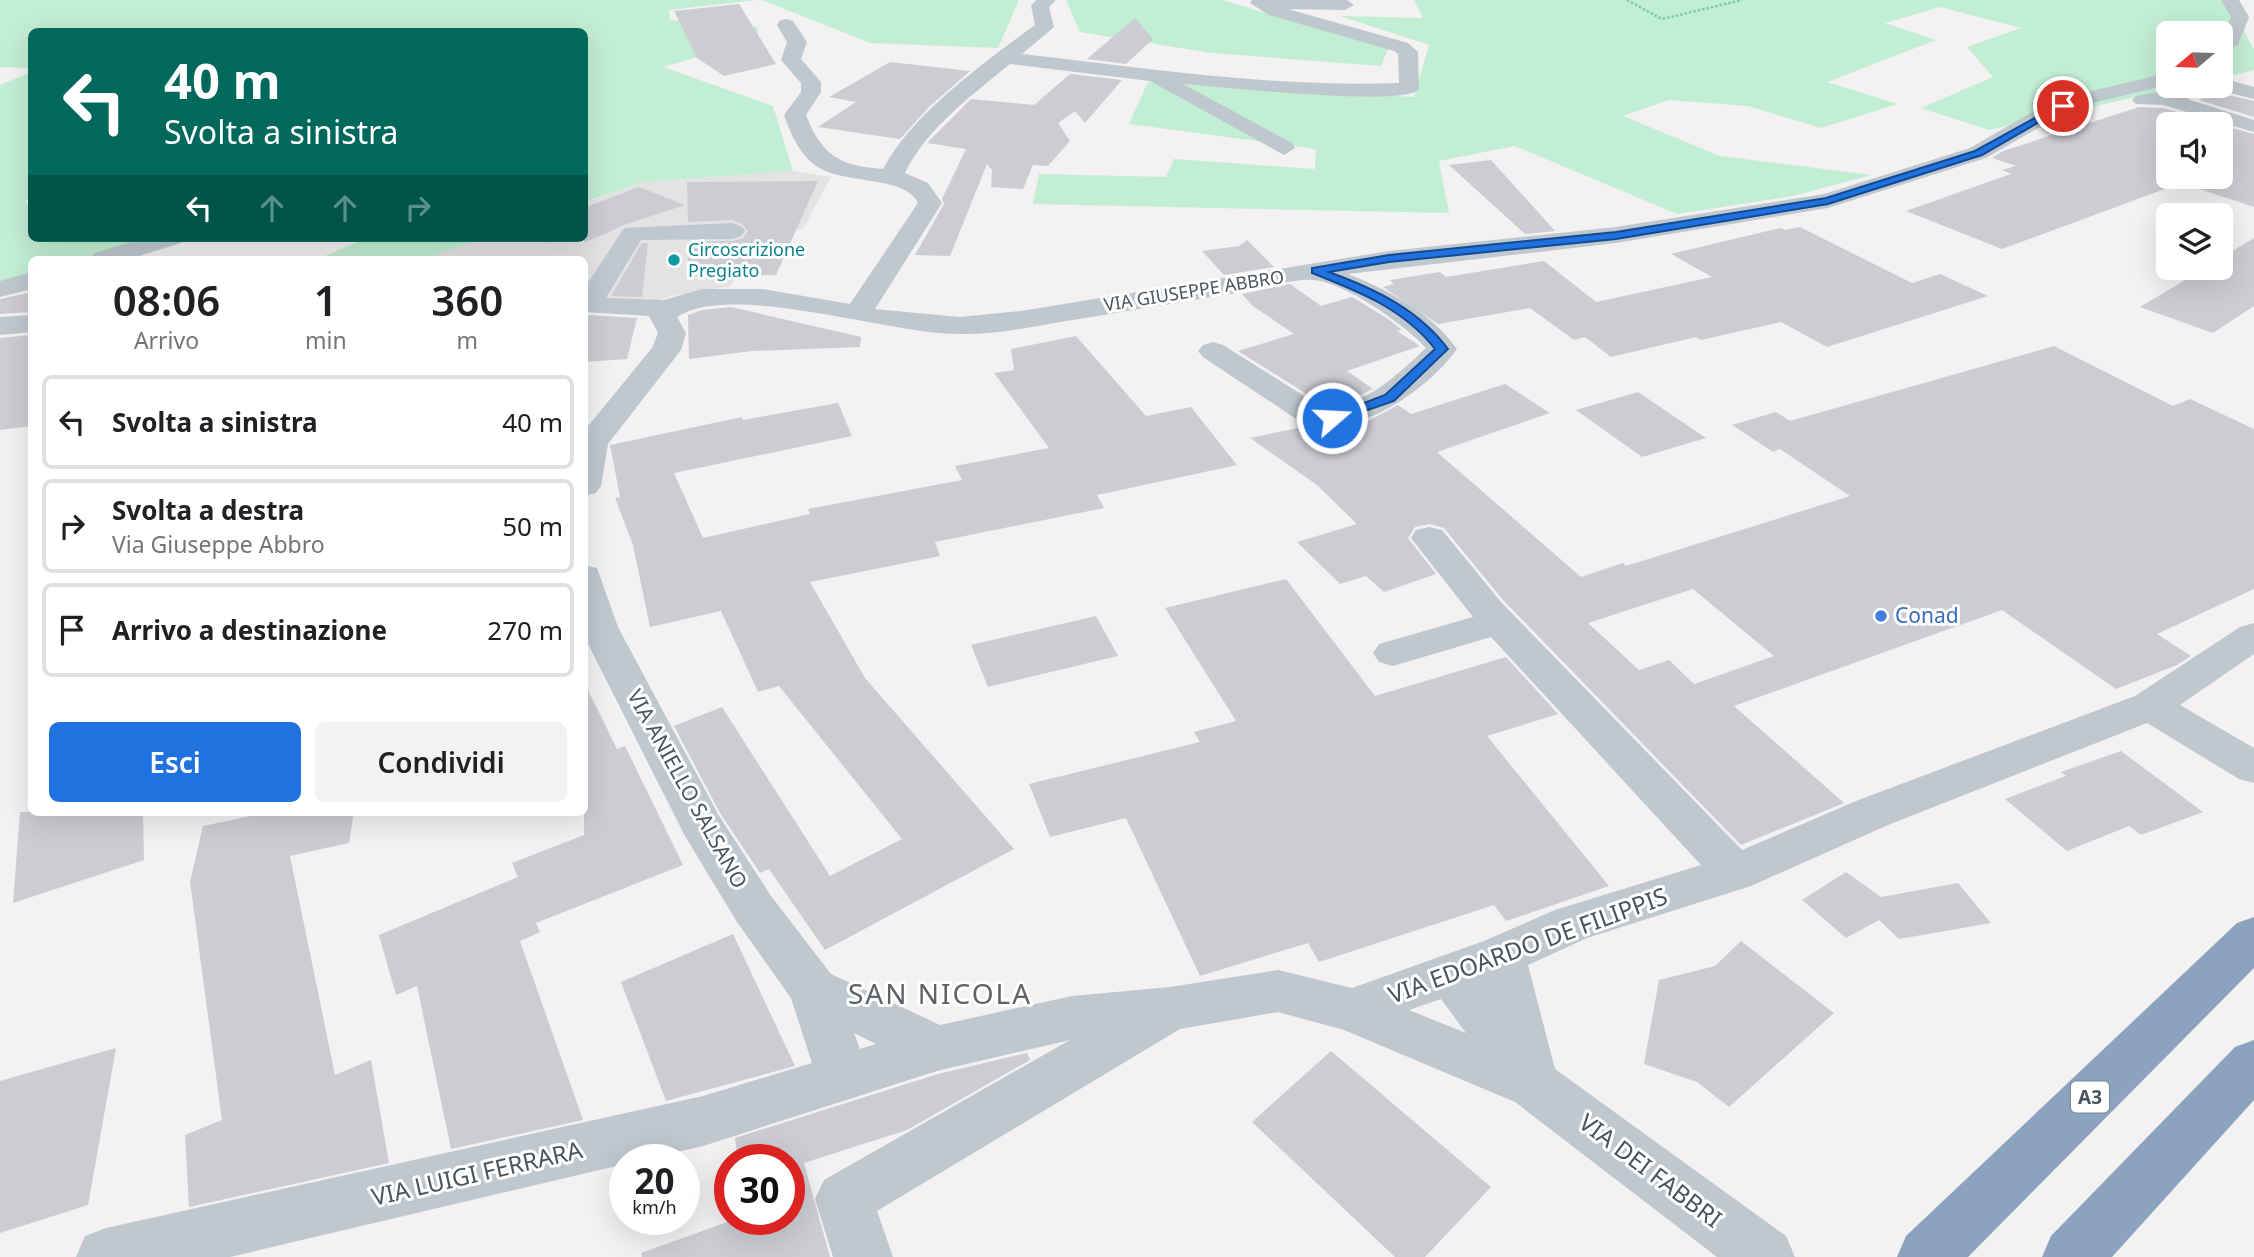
<!DOCTYPE html>
<html lang="it">
<style>
:root{--surface:#fff;--page:#f2f2f2;--text:#202124;--muted:#757577;--line:#e0e0e0;--accent:#1f72df}
body{margin:0;font-family:"Noto Sans",sans-serif;background:var(--page);color:var(--text);height:100vh;display:flex;flex-direction:column;font-size:26px;white-space:nowrap}
*{box-sizing:border-box;margin:0}
p{font-size:23px;color:var(--muted)}
.icon{flex:none;width:38px;height:38px;fill:none;stroke:currentColor;stroke-width:2;stroke-linecap:round;stroke-linejoin:round}
.map{position:relative;flex:1;overflow:hidden}
.sheet{position:absolute;left:28px;top:256px;width:560px;height:560px;display:flex;flex-direction:column;background:var(--surface);border-radius:10px;box-shadow:0 7px 28px #0002}
.sheet>*{flex:none}
.banner{position:absolute;left:28px;top:28px;width:560px;height:214px;border-radius:10px;box-shadow:0 7px 28px #0002;background:#00695c;color:#fff;overflow:hidden}
.needle{width:46px;rotate:251deg}
.controls{position:absolute;left:2156px;top:21px;display:grid;gap:14px}
.controls a{display:grid;place-items:center;width:77px;height:77px;border-radius:10px;background:var(--surface);box-shadow:0 7px 28px #0002;font-size:35px}
.speed{position:absolute;left:609px;top:1144px;display:flex;gap:14px;font-size:35px;font-weight:700;text-align:center}
.speed>*{display:grid;place-content:center;width:91px;height:91px;border-radius:50%;background:var(--surface);box-shadow:0 7px 28px #0002;line-height:1}
.speed small{font-size:18px;font-weight:400}
.speed .limit{border:10px solid #d22;background:#fff;color:#111}
.pin{position:absolute;display:grid;place-items:center;width:60px;height:60px;color:#fff;margin:-30px;border:4px solid #fff;border-radius:50%;box-shadow:0 2px 7px #0007}
.me{position:absolute;width:77px;margin:-38px;rotate:71deg;stroke-linejoin:round;filter:drop-shadow(0 0 5px #0008)}
.turn{display:flex;align-items:center;gap:24px;height:147px;padding:0 21px;font-size:32px}
.turn .icon{width:91px;height:91px;stroke-width:2.5}
.turn b{display:block;font-size:49px;line-height:60px}
.lanes{display:flex;align-items:center;height:66px;padding:0 21px;background:#0003;justify-content:center;gap:35px;direction:ltr}
.lanes .off{opacity:.35}
.eta{display:flex;justify-content:space-evenly;align-items:center;height:119px;text-align:center}
.eta b{font-size:42px;font-weight:600;line-height:49px}
.primary-button{display:flex;gap:14px;margin-top:auto;padding:14px 21px}
.primary-button a{flex:1;height:80px;border-radius:10px;background:var(--accent);color:#fff;font-size:28px;font-weight:600;line-height:80px;text-align:center}
.primary-button a+a{background:var(--page);color:var(--text)}
ul{padding:0;list-style:none}
li{display:flex;align-items:center;gap:21px;height:94px;margin:0 14px 10px;padding:0 7px;border:4px solid var(--line);border-radius:10px}
li div{flex:1}
li b{display:block;font-size:26px}
li em{font-style:normal}
.map>svg:first-child{display:block}
</style>
<div class="map">
<svg width="2254" height="1257" viewBox="0 0 2254 1257">
<rect width="100%" height="100%" fill="#f3f1f1"/>
<!-- education -->
<path fill="#e4e2e3" d="M793 171 831 177 803 229H755L731 286 671 296 626 311 585 312 584 259H425L484 238H584L585 203 643 182Z"/>
<!-- green -->
<g fill="#c2eed3">
<path d="M0 0H757L669 10 670 20 758 27 756 40 663 67 773 106 793 171 643 182 585 202 584 32H32L31 68 0 67Z"/>
<path d="M762 0H1019L998 48 870 43Z"/>
<path d="M1066 0H1222L1388 49 1381 66 1212 53 1080 32Z"/>
<path d="M1414 0H2226L2254 49V70L2221 78V33H2168V86H2185L1989 130 1921 108 1993 77 1967 47 2021 28 1940 7 1885 23 1936 40 1827 82 1898 104 1821 128 1748 106 1669 100 1623 116 1720 156 1872 175 1793 196 1677 214 1515 146 1439 161 1449 213 1033 204 1039 174 1166 177 1174 159 1315 169 1316 149 1129 124 1148 82 1414 97 1429 45 1340 16 1423 18Z"/>
<path d="M31 72V199L25 201 31 207 32 238H154L80 259H32L31 273 0 282V85Z"/>
<path d="M367 238H484L425 259H318Z"/>
</g>
<!-- building -->
<g fill="#cbcdd3" fill-rule="evenodd">
<path d="M739 4 776 64 724 76 697 58 674 11Z"/>
<path d="M1135 18 1153 39 1126 64 1087 59Z"/>
<path d="M890 62 970 71 929 107 900 139 818 127 856 102 829 97Z"/>
<path d="M1070 74 1122 80 1085 123 1075 111 1058 123 1070 141 1048 166 1033 165 1023 189 991 187 992 170 987 164 950 256 915 255 944 204 942 199 966 149 927 143 971 99 1034 105Z"/>
<path d="M2219 93 2254 101V117L2199 100Z"/>
<path d="M2139 107 2163 108 2219 124H2168V177H2221V125L2254 134V207L2181 183 2002 249 1906 211 2011 174 2002 170 2016 166 1992 158 2003 151Z"/>
<path d="M1491 160 1555 231 1525 234 1449 165Z"/>
<path d="M818 181 776 275 688 276V242L733 241 743 238 748 231 742 224 732 220 688 222 687 182Z"/>
<path d="M639 187 685 205 624 225 584 243V208Z"/>
<path d="M1800 227 1912 283 1940 274 1988 296 1827 347 1781 322 1701 340 1696 337 1611 357 1585 337 1574 340 1530 308 1438 324 1383 287 1394 284 1390 280 1440 272 1446 277 1544 261 1596 302 1712 277 1671 254 1780 228 1785 230Z"/>
<path d="M2254 238V306L2213 333 2140 307 2205 268H2221V258Z"/>
<path d="M1247 240 1274 267 1224 275 1202 251 1239 246Z"/>
<path d="M642 243H648L642 297 611 296Z"/>
<path d="M1290 284 1321 306 1352 297 1388 319 1402 330 1397 331 1420 346 1347 371 1373 389 1350 400 1321 403 1238 351 1294 334 1253 306 1242 294Z"/>
<path d="M32 292V312L0 314V299Z"/>
<path d="M731 307 861 337 860 347 752 351 689 359 688 315 702 310Z"/>
<path d="M588 315 637 318 627 359 584 362V320Z"/>
<path d="M32 335V426L0 430V338Z"/>
<path d="M1076 336 1146 416 1191 407 1237 465 1097 495 1104 508 935 542 940 556 810 582 865 678 1014 849 825 950 769 869 760 873 720 813 674 726 722 707 830 876 902 839 779 686 758 692 721 611 650 627 633 545 615 498 620 497 610 445 742 417 743 420 838 403 852 436 674 473 703 538 810 514 808 509 962 480 955 466 1049 448 994 373 1014 370 1011 349Z"/>
<path d="M2054 346 2173 406 2190 399 2254 429V589L2157 634 2191 656 2177 665 2116 689 2002 610 1734 706 1844 803 1741 845 1503 600 1444 528 1430 524 1415 527 1408 538 1436 574 1384 592 1366 576 1340 584 1297 542 1357 524 1317 485 1250 438 1308 426 1323 429 1345 427 1368 421 1398 405 1411 414 1505 384 1550 413 1437 452 1581 577 1623 563 1626 566 1850 496 1780 449 1773 452 1732 425 1776 412 1790 421ZM1693 589 1774 656 1694 684 1669 660 1639 670 1588 623Z"/>
<path d="M1638 392 1706 438 1642 457 1576 410Z"/>
<path d="M1286 579 1375 696 1506 657 1558 714 1487 736 1609 886 1506 921 1494 905 1319 962 1308 943 1200 976 1126 818 1050 837 1029 784 1200 742 1194 732 1236 721 1165 608Z"/>
<path d="M1096 616 1118 656 988 687 971 645Z"/>
<path d="M584 682 617 749 625 746 683 865 536 923 540 932 520 941 583 1120 451 1149 417 986 396 995 379 935 518 877 512 863 584 835Z"/>
<path d="M2121 751 2203 812 2141 835 2129 826 2067 851 2005 799 2066 776 2061 772Z"/>
<path d="M20 812H143L144 860 13 903Z"/>
<path d="M270 812H354L349 843 290 856 335 1075 371 1060 389 1163 189 1207 185 1135 222 1120 190 882 203 826Z"/>
<path d="M1846 872 1881 897 1958 883 1991 923 1899 939 1879 920 1846 938 1802 900Z"/>
<path d="M733 934 795 1066 666 1101 621 982Z"/>
<path d="M1741 941 1834 1013 1729 1107 1697 1082 1644 1064 1659 980 1715 966Z"/>
<path d="M116 1048 88 1205 0 1233V1081Z"/>
<path d="M1331 1051 1491 1187 1425 1257H1395L1252 1122Z"/>
<path d="M1027 1053 1030 1060 907 1130 804 1163 830 1257H642L641 1253 733 1220H789V1160H738L735 1138 938 1074Z"/>
</g>
<g fill="none" stroke-linecap="round" stroke-linejoin="round">
<!-- path -->
<path stroke="#7acca4" stroke-width="2.5" stroke-dasharray="2.5 2" stroke-linecap="butt" d="M1627 0 1662 19 1742 0"/>
<!-- minor -->
<g fill="#bfc8cf" fill-rule="evenodd">
<path d="M1036 0H1056L1049 7 1054 27 1022 54C1145 68 1275 88 1399 83L1398 54 1394 51 1269 15 1250 3 1252 0H1347L1354 5 1345 10 1288 9 1408 43 1418 52 1419 89C1406 108 1215 86 1183 84L1292 143 1295 148 1284 155 1150 81 1010 64C972 95 926 129 905 173L928 183 942 203 875 309 959 317 1021 311 1389 251 1616 227 1824 194 1970 148 2041 107 2070 96 2168 73V85L2084 105 2057 117 1986 158 1828 208 1616 243 1348 274C1388 290 1431 312 1457 349 1429 389 1354 442 1303 422 1292 418 1281 408 1271 402 1248 387 1225 372 1203 357L1198 351 1203 345 1213 342 1223 345 1320 406C1363 409 1396 376 1426 348 1405 325 1346 283 1314 280 1297 278 1255 289 1236 293 1182 302 1127 311 1073 320 1036 326 996 335 958 334 888 334 731 281 677 317L686 333 681 350 608 444 601 486 596 493 584 496V431L652 348 658 333 649 316 584 312V289L624 228 732 223 741 226 745 231 741 236 732 239 641 240 606 298 664 300 702 289H763L850 304 918 203C904 173 838 187 811 162 797 149 790 132 784 115L801 92V83L781 60 787 42 777 25 779 21 786 19 793 21 807 42 801 59 821 82V92L806 115C822 156 840 166 883 169 913 113 985 62 1035 25L1031 6Z"/>
<path d="M2221 0H2239L2249 17 2238 45 2221 55V40L2231 17Z"/>
<path d="M2221 78 2254 87V99L2218 90 2187 99 2254 120V132L2163 105 2136 104 2132 100 2136 96 2188 86H2221Z"/>
<path d="M145 238H185L181 243 130 259H90L94 253Z"/>
<path d="M32 272V289L0 297V281Z"/>
<path d="M32 315V332L0 335V317Z"/>
<path d="M1429 527 1442 530 1501 602 1742 850 1856 801 2135 696 2240 627 2254 623V654L2180 705 2254 748V783L2239 779 2147 723 1888 825 1751 886 1587 938 1528 965 1555 1069 1786 1236 1795 1257H1717L1515 1102 1344 1030 1278 1012 1180 1029 877 1211 893 1257H833L815 1199 824 1180 1070 1040 937 1071 703 1146 642 1160H625V1164L230 1257H76L85 1236 106 1228 703 1096 812 1063 791 998 737 922 685 836 584 636V565L597 568 618 627 718 814 771 896 831 974 940 1025 1072 996 1170 987 1278 970 1352 988 1484 941 1555 910 1701 865 1491 637 1393 666 1379 662 1373 653 1379 644 1473 617 1411 538 1416 530ZM1441 999 1466 1033 1409 1010ZM854 1033 876 1044 860 1049Z"/>
</g>
<!-- highway -->
<g fill="#8ba3be" fill-rule="evenodd">
<path d="M2254 917V968L1968 1257H1897L1906 1236 2237 923Z"/>
<path d="M2254 1040V1100L2112 1257H2042L2051 1236 2235 1047Z"/>
</g>
</g>
<!-- route -->
<path fill="#1f72df" stroke="#144a91" stroke-width="2" d="M2060 104 2067 106 1982 155 1828 204 1616 239 1389 262 1329 272C1375 289 1418 309 1448 349L1394 401 1336 421 1325 418 1385 395 1435 349C1404 309 1358 291 1312 273V268L1389 255 1616 232 1826 198 1975 151Z"/>
<!-- markers -->
<circle fill="#0f9aa8" stroke="#fff" stroke-width="2.5" cx="674" cy="260" r="7"/>
<circle fill="#3f7fe0" stroke="#fff" stroke-width="2.5" cx="1881" cy="616" r="7"/>
<g text-anchor="middle" stroke-width="6" stroke-linejoin="round" paint-order="stroke">
<!-- far-culture labels -->
<g font-size="18" fill="#0d838f" stroke="#fff" text-anchor="start">
<text x="688" y="256">Circoscrizione<tspan x="688" dy="21">Pregiato</tspan></text>
</g>
<!-- far-street labels -->
<g font-size="18" fill="#49545e" stroke="#fff">
<text transform="translate(1194 291) rotate(-9)" y="6">VIA GIUSEPPE ABBRO</text>
</g>
<!-- shield labels -->
<rect fill="#fff" stroke="#80878e" stroke-width="2" x="2071" y="1081.5" width="38" height="31" rx="5"/>
<g font-size="19" font-weight="bold" fill="#49545e">
<text x="2090" y="1104">A3</text>
</g>
<!-- shop labels -->
<g font-size="21" fill="#366cbe" stroke="#fff" text-anchor="start">
<text x="1895" y="623">Conad</text>
</g>
<!-- street labels -->
<g font-size="21" fill="#49545e" stroke="#fff">
<text transform="translate(687 789) rotate(61)" y="7">VIA ANIELLO SALSANO</text>
</g>
<!-- near-street labels -->
<g font-size="24" fill="#49545e" stroke="#fff">
<text transform="translate(1528 946) rotate(-20)" y="8">VIA EDOARDO DE FILIPPIS</text>
<text transform="translate(1650 1171) rotate(37)" y="8">VIA DEI FABBRI</text>
<text transform="translate(477 1174) rotate(-13)" y="8">VIA LUIGI FERRARA</text>
</g>
<!-- near-neighbourhood labels -->
<g font-size="28" letter-spacing="2" fill="#5e6166" stroke="#fff">
<text x="940" y="1004">SAN NICOLA</text>
</g>
</g>
</svg>
<div class="controls">
<a><svg class="needle" viewBox="-14 -14 28 28"><path d="M0-13l5 13h-10z" fill="#e53935"/><path d="M0 13l5-13h-10z" fill="#757577"/></svg></a>
<a><svg class="icon" aria-label="sound" viewBox="0 0 24 24"><path d="M4 9h4l5-4v14l-5-4H4zM17 9q2 3 0 6"/></svg></a>
<a><svg class="icon" aria-label="layers" viewBox="0 0 24 24"><path d="M12 4l9 5-9 5-9-5zM3 14l9 5 9-5"/></svg></a>
</div>
<div class="speed"><div>20<small>km/h</small></div><div class="limit">30</div></div>
<div class="pin" style="left:2063px;top:106px;background:#d93025"><svg class="icon" aria-label="arrive" viewBox="0 0 24 24"><path d="M6 21V4h12l-3 4 3 4H6"/></svg></div>
<svg class="me" style="left:1332px;top:418px" viewBox="-20 -20 40 40"><circle r="17" fill="#1f72df" stroke="#fff" stroke-width="3"/><path d="M0-11L8 9 0 5-8 9z" fill="#fff"/></svg>
<div class="banner">
<div class="turn"><svg class="icon" aria-label="left" viewBox="0 0 24 24"><path d="M17 20v-9H6M10 6l-5 5 5 5"/></svg><div><b>40 m</b>Svolta a sinistra</div></div>
<div class="lanes"><svg class="icon" aria-label="left" viewBox="0 0 24 24"><path d="M17 20v-9H6M10 6l-5 5 5 5"/></svg><svg class="icon off" aria-label="ahead" viewBox="0 0 24 24"><path d="M12 20V5M6 11l6-6 6 6"/></svg><svg class="icon off" aria-label="ahead" viewBox="0 0 24 24"><path d="M12 20V5M6 11l6-6 6 6"/></svg><svg class="icon off" aria-label="right" viewBox="0 0 24 24"><path d="M7 20v-9h11M14 6l5 5-5 5"/></svg></div>
</div>
<section class="sheet">
<div class="eta">
<div><b>08:06</b><p>Arrivo</p></div>
<div><b>1</b><p>min</p></div>
<div><b>360</b><p>m</p></div>
</div>
<ul>
<li><svg class="icon" aria-label="left" viewBox="0 0 24 24"><path d="M17 20v-9H6M10 6l-5 5 5 5"/></svg><div><b>Svolta a sinistra</b></div><em>40 m</em></li>
<li><svg class="icon" aria-label="right" viewBox="0 0 24 24"><path d="M7 20v-9h11M14 6l5 5-5 5"/></svg><div><b>Svolta a destra</b><p>Via Giuseppe Abbro</p></div><em>50 m</em></li>
<li><svg class="icon" aria-label="arrive" viewBox="0 0 24 24"><path d="M6 21V4h12l-3 4 3 4H6"/></svg><div><b>Arrivo a destinazione</b></div><em>270 m</em></li>
</ul>
<div class="primary-button"><a>Esci</a><a>Condividi</a></div>
</section>
</div>
